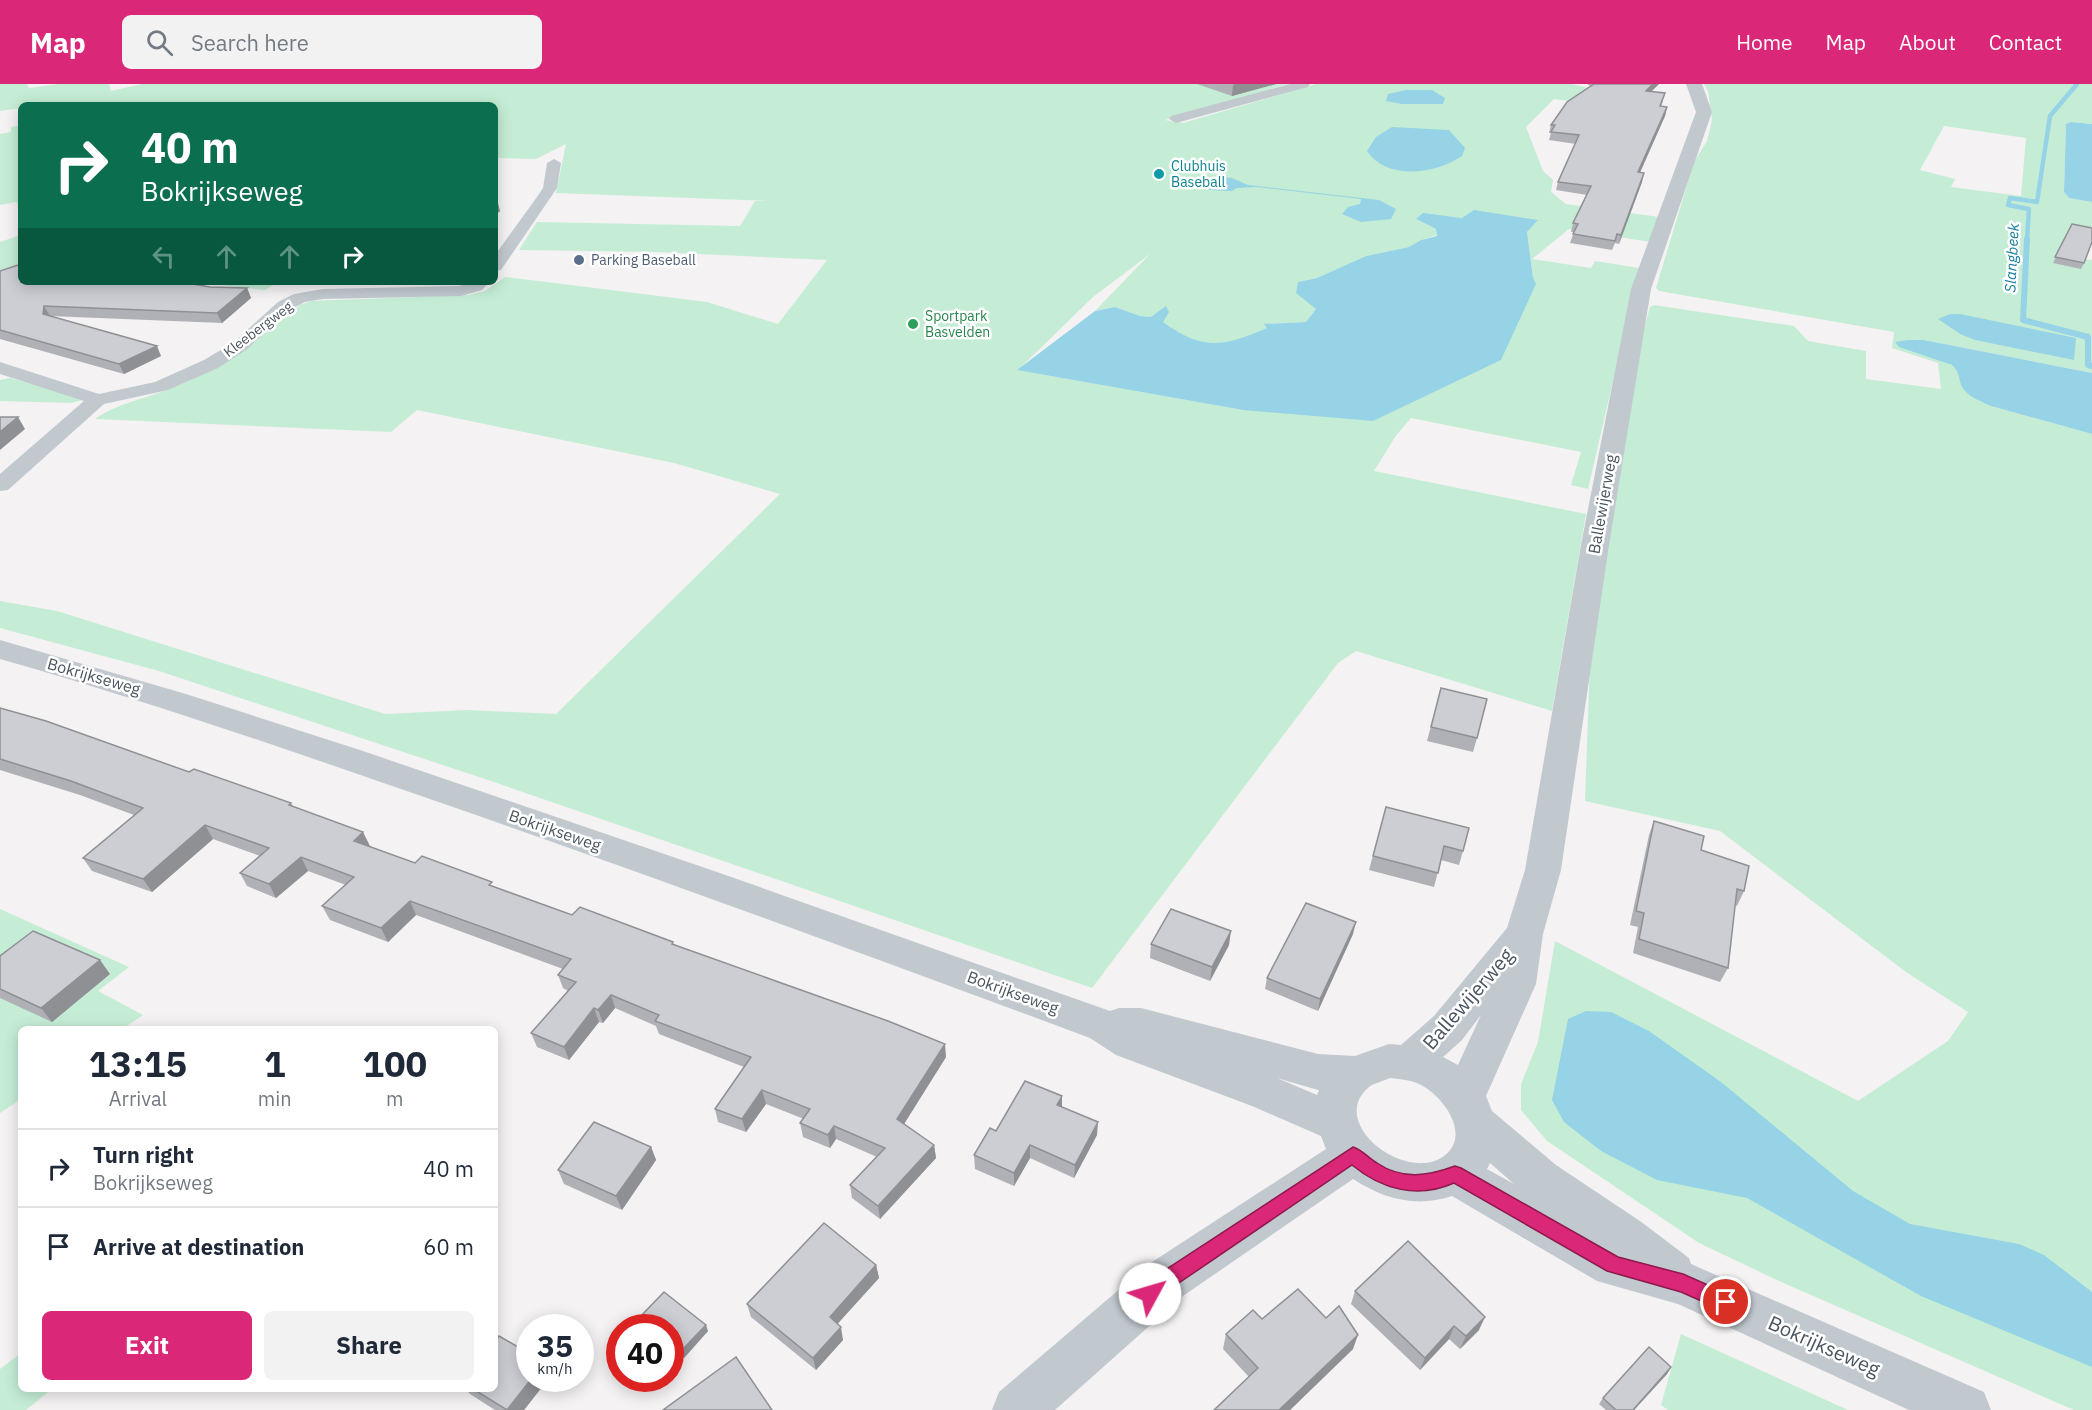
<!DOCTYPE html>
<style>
:root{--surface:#fff;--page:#f2f2f3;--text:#1f2937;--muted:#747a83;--line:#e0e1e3;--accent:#db2777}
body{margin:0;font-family:"IBM Plex Sans",sans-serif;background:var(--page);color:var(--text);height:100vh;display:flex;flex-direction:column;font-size:22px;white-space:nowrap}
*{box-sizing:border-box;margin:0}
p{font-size:20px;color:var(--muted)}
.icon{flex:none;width:33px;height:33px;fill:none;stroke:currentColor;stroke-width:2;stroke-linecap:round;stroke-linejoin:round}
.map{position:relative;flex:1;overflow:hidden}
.panel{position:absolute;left:18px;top:942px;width:480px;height:366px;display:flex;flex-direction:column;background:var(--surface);border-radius:9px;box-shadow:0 3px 15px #0003}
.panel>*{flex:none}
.hud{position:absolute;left:18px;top:18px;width:480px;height:183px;border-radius:9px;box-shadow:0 3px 15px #0003;background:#0b6e4f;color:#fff;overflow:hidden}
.speed{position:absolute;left:516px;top:1230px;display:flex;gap:12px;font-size:30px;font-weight:700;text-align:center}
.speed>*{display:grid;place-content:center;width:78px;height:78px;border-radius:50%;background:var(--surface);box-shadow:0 3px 15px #0003;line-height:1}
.speed small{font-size:15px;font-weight:400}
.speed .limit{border:9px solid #d22;background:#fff;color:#111}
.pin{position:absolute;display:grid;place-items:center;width:51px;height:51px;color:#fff;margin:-26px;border:3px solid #fff;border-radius:50%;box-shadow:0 2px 6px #0007}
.me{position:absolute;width:66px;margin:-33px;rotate:51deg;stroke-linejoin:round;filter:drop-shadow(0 0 4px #0008)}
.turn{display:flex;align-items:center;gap:21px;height:126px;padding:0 24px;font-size:27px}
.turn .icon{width:78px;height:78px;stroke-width:2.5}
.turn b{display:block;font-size:42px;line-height:51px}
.lanes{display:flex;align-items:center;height:57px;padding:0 24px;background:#0003;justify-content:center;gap:30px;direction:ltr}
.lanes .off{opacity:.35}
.eta{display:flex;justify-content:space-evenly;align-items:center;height:102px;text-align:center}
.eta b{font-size:36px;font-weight:800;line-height:42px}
.action{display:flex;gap:12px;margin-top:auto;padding:12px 24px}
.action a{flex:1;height:69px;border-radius:9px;background:var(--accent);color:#fff;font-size:24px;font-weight:800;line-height:69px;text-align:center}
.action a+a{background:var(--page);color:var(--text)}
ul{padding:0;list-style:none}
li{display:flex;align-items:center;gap:18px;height:78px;padding:0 24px;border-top:2px solid var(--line)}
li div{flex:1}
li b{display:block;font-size:22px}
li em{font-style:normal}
header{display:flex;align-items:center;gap:36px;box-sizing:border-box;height:84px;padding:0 30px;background:var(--accent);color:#fff}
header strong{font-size:28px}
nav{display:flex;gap:33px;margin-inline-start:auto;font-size:21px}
.search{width:420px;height:54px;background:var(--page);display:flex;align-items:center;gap:15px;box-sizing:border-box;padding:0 21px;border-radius:9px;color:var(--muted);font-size:22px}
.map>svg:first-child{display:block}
</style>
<header>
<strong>Map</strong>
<div class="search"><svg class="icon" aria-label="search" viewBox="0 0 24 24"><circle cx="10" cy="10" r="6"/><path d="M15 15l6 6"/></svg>Search here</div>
<nav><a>Home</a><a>Map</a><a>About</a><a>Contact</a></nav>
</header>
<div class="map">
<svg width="2092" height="1326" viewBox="0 0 2092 1326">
<rect width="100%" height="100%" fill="#f4f2f2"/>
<!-- green -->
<g fill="#c5edd5" fill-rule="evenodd">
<path d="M0 0H27L29 4 59 0H109L111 7 142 0H1288L1165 36 1183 39 1316 0H1572L1597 6 1583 19 1554 15 1526 43 1543 87 1553 96 1551 108 1566 120 1659 133 1650 158 1569 145 1532 175 1591 184 1595 177 1639 184 1588 405 1571 401 1581 368 1411 334 1395 353 1374 387 1586 430 1552 627 1356 567 1338 579 1092 904 488 696 159 587 0 544V517L57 527 385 630 467 626 556 630 780 410 674 379 417 326 391 348 95 335C120 318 145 315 172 304 220 285 261 253 300 221L311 217 469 211 485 207 505 193 707 218 778 240 827 176 655 168 519 166 537 138 740 142 755 117H769L556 109 566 60 536 75 495 74V21H21V24L0 27ZM1423 130 1462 134 1537 136 1527 148 1533 194 1243 326 1018 286 1093 213 1150 170 1095 227 1115 223 1140 232 1151 233 1163 238 1181 251 1205 260 1233 258 1268 244 1265 240 1306 238 1316 225 1297 209 1298 198 1317 194 1366 172 1409 163 1421 156 1437 151 1436 145 1416 135Z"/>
<path d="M1704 0H2092V40L2071 38 2066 40 2064 108 2069 114 2092 118V144L2079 174 2092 176V289L1924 256 1895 259 1952 281 1959 287C1961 302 1978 315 1991 322L2092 350V1326H2074L1779 1197 1699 1159 1547 1057 1521 1026V1000L1538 958 1555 857 1858 1017 1948 957 1968 928 1906 888 1720 747 1585 717 1590 576 1641 256 1650 223 1654 221 1794 242 1808 257 1866 267V295L1941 305 1938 279 1892 264 1894 248 1659 207 1656 204 1694 78 1707 57 1712 36 1708 7ZM1944 42 2026 54 2021 112 1951 103 1955 95 1920 86Z"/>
<path d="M21 41V123L16 118 0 121V50L11 48V43Z"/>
<path d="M21 151V186L0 193V158Z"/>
<path d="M193 198H278L265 206Z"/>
<path d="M10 294 78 313 85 315 72 319 0 317V296Z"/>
<path d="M0 825 129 883 98 907 143 931 122 945H21V1015L0 1029Z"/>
<path d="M1681 1250 1848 1326H1668L1661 1321Z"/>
<path d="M21 1269V1305H52L26 1326H0V1285Z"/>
</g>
<!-- water -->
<g fill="#96d3e6">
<path d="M1406 6H1432L1445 14 1443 20H1402L1386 17 1388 10Z"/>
<path d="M2071 38 2092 40V118L2069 114 2064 108 2066 40Z"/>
<path d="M1392 43 1449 46 1465 64 1462 72C1436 90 1387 97 1367 67L1376 53Z"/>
<path d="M1221 93 1232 94 1248 101 1379 116 1396 125 1391 135 1361 138 1342 130 1348 123 1360 120 1361 115 1256 103 1237 104 1232 107 1209 106 1212 97Z"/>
<path d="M1474 126 1538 136 1527 148 1533 194 1536 200 1501 276 1373 337 1243 326 1017 286 1095 227 1115 223 1140 232 1151 233 1166 222 1169 228 1163 238C1204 268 1224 262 1267 244L1264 240 1306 238 1316 225 1296 209 1298 198 1317 194 1366 172 1409 163 1421 156 1437 152 1436 145 1416 135 1423 129 1462 134Z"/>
<path d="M1950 230H1960L2076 254 2074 276 1975 256 1960 250 1938 235Z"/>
<path d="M1908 256H1924L2092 289V350L1991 322C1982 318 1967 312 1962 303 1958 294 1960 288 1952 281L1899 263 1895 258Z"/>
<path d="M1586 927 1611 928 1649 947 1721 998 1853 1107 1910 1140 2019 1160 2044 1171 2092 1208V1283L1921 1212 1747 1114 1657 1096 1601 1067 1564 1038 1552 1016 1568 935Z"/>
</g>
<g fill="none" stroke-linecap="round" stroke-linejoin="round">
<!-- stream-far1 -->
<path stroke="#96d3e6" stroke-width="4.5" d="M2027 156 2029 125 2008 121 2010 114 2037 118 2050 32 2077 0"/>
<!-- stream -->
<path stroke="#96d3e6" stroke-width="6" d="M2027 155 2023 236 2088 253V281L2092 282"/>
<!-- minor -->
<g fill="#c1c9cf" fill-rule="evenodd">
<path d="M1290 0H1310L1308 3 1176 39 1169 35 1171 32Z"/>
<path d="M554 75 561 79 557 104 501 186 495 187V171L537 113 543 104 547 79Z"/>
<path d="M471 198H489L482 206 461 212 323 215 305 218 290 226 246 266 218 284 168 306 104 320 8 406 0 407V390L84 317 0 290V278L99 310 155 298 204 276 234 258 278 218 294 210 323 205 459 202Z"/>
</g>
<!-- tertiary -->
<path fill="#c1c9cf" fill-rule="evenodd" d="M1686 0H1702L1712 28 1651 205 1609 461 1561 786 1543 850 1536 900 1486 1012 1492 1027 1556 1081 1640 1137 1689 1174 1691 1180 1984 1308 1991 1326H1909L1678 1220 1597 1197 1452 1112C1416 1124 1384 1115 1353 1095L1183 1212 1055 1326H992L999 1308 1149 1180 1326 1065 1321 1052 1252 1022 1116 971 1090 954C887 878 683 804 479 732 320 677 162 621 0 575V556L186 610 360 666 717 788 1110 927 1119 924H1141L1318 970 1355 972 1389 960 1401 961 1434 932 1507 844 1525 786 1581 461 1631 205 1696 28ZM1481 931 1458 981 1443 973 1462 956ZM1277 994 1318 1006H1319L1317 1011ZM1390 994C1399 995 1409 996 1417 999 1441 1009 1473 1050 1444 1072 1406 1100 1326 1039 1369 1003 1374 999 1384 997 1390 994ZM1490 1079 1514 1100 1487 1085Z"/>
</g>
<!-- wall -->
<g fill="#afb1b6">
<path d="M1197 0H1276L1232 12Z"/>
<path d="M1588 0H1659L1651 8 1663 17 1661 23H1667L1665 32 1640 89 1642 98 1619 160 1615 159 1612 166 1570 159 1574 148H1571L1573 139 1587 111 1556 106 1558 98 1576 60 1549 56 1551 49H1549L1551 41 1591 2 1588 1Z"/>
<path d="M2072 140 2084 179 2081 185 2053 179Z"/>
<path d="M0 187 21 198 247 204 251 214 222 239 50 232 161 272 124 290 0 255Z"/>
<path d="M1441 604 1477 654 1473 668 1427 657Z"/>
<path d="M0 624 189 688 291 719 293 722 369 762 415 779 494 803 572 831 673 858 674 861 946 973 904 1040 934 1061 936 1074 880 1135 852 1114 850 1101 877 1073 836 1055 830 1064 803 1053 800 1039 804 1035 766 1020 746 1048 718 1038 715 1025 744 983 659 950 656 942 615 924 603 939 599 938 569 976 537 963 531 949 568 907 563 904 558 891 563 885 416 831 388 858 330 836 322 822 346 801 308 787 276 814 247 802 240 789 260 772 213 755 152 808 92 787 83 774 134 731 80 711 0 686Z"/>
<path d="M1386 723 1463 767 1459 781 1441 776 1434 803 1369 786Z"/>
<path d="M1654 737 1701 766 1744 807 1737 822 1735 821 1728 884 1720 898 1633 869 1638 843 1630 841 1649 751Z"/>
<path d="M1353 850 1318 927 1265 905 1267 894Z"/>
<path d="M1151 860 1229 861 1210 897 1150 874Z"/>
<path d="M0 872 110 890 52 938 0 914Z"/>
<path d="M1062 1012V1023L1097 1051 1074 1094 1030 1074 1014 1102 975 1085 974 1071 996 1047Z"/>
<path d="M651 1063 656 1076 622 1126 564 1100 558 1086Z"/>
<path d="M876 1181 879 1194 837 1240 843 1256 816 1286 751 1233 747 1220Z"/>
<path d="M1355 1207 1479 1246 1460 1265 1449 1255 1420 1286 1351 1220Z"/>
<path d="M639 1234 708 1247 684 1274 670 1263V1244H646L642 1240Z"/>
<path d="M1262 1235 1353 1265 1290 1326H1214L1249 1293 1223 1265 1226 1250Z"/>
<path d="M1671 1283 1667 1290 1634 1326H1606L1599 1320 1603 1314Z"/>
<path d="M549 1294 524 1326H495L470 1310 466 1305H495Z"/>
</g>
<!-- shaded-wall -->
<g fill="#8f9094">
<path d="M1235 0H1276L1232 12 1233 1Z"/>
<path d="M1653 0H1659L1643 15 1646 7Z"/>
<path d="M1667 23 1665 32 1636 97 1638 88Z"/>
<path d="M1644 89 1642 98 1619 160 1621 151Z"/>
<path d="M498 119 500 127 495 132V122Z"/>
<path d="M247 204 251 214 222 239 217 229Z"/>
<path d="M44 222 50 232 43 230Z"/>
<path d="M157 262 161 272 124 290 119 280Z"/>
<path d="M18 333 25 345 0 366V348Z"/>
<path d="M205 741 213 755 152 808 143 795Z"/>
<path d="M363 748 370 762 360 770 354 757Z"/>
<path d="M301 773 308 787 276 814 269 800Z"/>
<path d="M410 817 416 831 388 858 381 844Z"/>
<path d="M1356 838 1353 850 1318 927 1320 915Z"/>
<path d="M1231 847 1229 861 1210 897 1212 883Z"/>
<path d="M100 876 110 890 52 938 41 924Z"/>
<path d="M611 911 615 924 603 939 598 926Z"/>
<path d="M594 924 599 938 569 976 564 963Z"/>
<path d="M945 960 946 973 899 1048 897 1035Z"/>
<path d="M762 1006 766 1020 746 1048 742 1035Z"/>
<path d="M1062 1012V1026L1057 1021Z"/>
<path d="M1098 1038 1097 1051 1074 1094 1075 1081Z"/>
<path d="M834 1042 836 1055 830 1064 828 1051Z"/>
<path d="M934 1061 936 1074 880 1135 878 1122Z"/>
<path d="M1030 1061V1074L1014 1102V1089Z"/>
<path d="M651 1063 656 1076 622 1126 616 1112Z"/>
<path d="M876 1181 879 1194 832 1246 830 1233Z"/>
<path d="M1485 1233 1479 1246 1460 1265 1466 1252Z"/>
<path d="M706 1241 708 1247 684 1274 681 1267Z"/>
<path d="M1454 1242 1449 1255 1420 1286 1425 1274Z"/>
<path d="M841 1243 843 1256 816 1286 813 1274Z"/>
<path d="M1358 1251 1353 1265 1290 1326H1279Z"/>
<path d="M1671 1283 1667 1290 1634 1326H1633Z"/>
<path d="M532 1294H549L524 1326H507Z"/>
</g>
<!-- building -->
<g fill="#ccced4" stroke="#8f9094" stroke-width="1.5">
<path d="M1594 0H1653L1646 7 1665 9 1660 22 1667 23 1638 88 1644 89 1621 151 1617 150 1615 157 1573 150 1578 140 1573 139 1591 102 1558 98 1579 51 1551 48 1555 41H1551L1567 18Z"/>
<path d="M2072 140 2092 144V158L2084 179 2055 173Z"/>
<path d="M21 180V198H181L210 203 247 204 217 229 44 222 43 230 157 262 119 280 0 246V187Z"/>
<path d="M0 333H18L0 348Z"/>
<path d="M1441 604 1487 615 1477 654 1431 643Z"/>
<path d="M0 624 46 637 189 688 194 685 291 719 289 721 363 748 354 757 415 779 422 772 492 798 489 801 572 831 580 823 673 858 672 860 888 937 945 960 897 1035 934 1061 878 1122 850 1101 885 1064 834 1042 828 1051 800 1039 810 1025 762 1006 742 1035 715 1025 751 973 655 937 659 931 611 911 598 926 594 924 564 963 531 949 576 898 558 891 571 875 410 817 381 844 322 822 354 793 301 773 269 800 240 789 269 764 205 741 143 795 83 774 143 724 71 697 0 675Z"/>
<path d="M1386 723 1469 744 1463 767 1444 762 1438 789 1373 772Z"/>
<path d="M1654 737 1704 752 1701 766 1749 782 1744 807 1737 805 1728 884 1639 855 1644 829 1636 827Z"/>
<path d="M1306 819 1356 838 1320 915 1267 894Z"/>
<path d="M1171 825 1231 847 1212 883 1151 860Z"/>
<path d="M33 847 100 876 41 924 0 905V872Z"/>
<path d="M1025 997 1062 1012 1057 1021 1098 1038 1075 1081 1030 1061 1014 1089 974 1071 990 1044 996 1047Z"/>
<path d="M594 1038 651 1063 616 1112 558 1086Z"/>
<path d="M824 1139 876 1181 830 1233 841 1243 813 1274 747 1220Z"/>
<path d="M1408 1157 1485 1233 1466 1252 1454 1242 1425 1274 1355 1207Z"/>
<path d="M1298 1205 1326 1234 1339 1222 1358 1251 1279 1326H1214L1258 1284 1226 1250 1253 1226 1262 1235Z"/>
<path d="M664 1208 706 1241 681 1267 670 1259V1244H652L639 1234Z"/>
<path d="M499 1252 530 1270V1294H532L507 1326 473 1305H495V1257Z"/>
<path d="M1649 1263 1671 1283 1633 1326H1616L1603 1314Z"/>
<path d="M736 1273 772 1326H663Z"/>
</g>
<!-- route -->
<path fill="#db2777" stroke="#8e194d" stroke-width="1.5" d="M1353 1063C1363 1066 1368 1074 1377 1079 1402 1096 1428 1092 1455 1082L1461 1084 1618 1173 1683 1190 1733 1212 1736 1218 1733 1225 1726 1228 1681 1208 1607 1187 1454 1099C1418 1115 1382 1106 1352 1081L1173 1203 1157 1217 1150 1220 1143 1217 1140 1210 1143 1204 1159 1190Z"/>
<!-- markers -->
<circle fill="#0f9aa8" stroke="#fff" stroke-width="2" cx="1159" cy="90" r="6"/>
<circle fill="#5c6f8a" stroke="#fff" stroke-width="2" cx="579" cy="176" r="6"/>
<circle fill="#2e9e5b" stroke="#fff" stroke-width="2" cx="913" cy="240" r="6"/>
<g text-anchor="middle" stroke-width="5" stroke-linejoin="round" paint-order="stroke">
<!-- far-culture labels -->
<g font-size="14" fill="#0d838f" stroke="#fff" text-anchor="start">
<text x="1171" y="87">Clubhuis<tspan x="1171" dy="16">Baseball</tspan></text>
</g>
<!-- far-service labels -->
<g font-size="14" fill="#4e5e75" stroke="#fff" text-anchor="start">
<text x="591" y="181">Parking Baseball</text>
</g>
<!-- far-leisure labels -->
<g font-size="14" fill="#27864d" stroke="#fff" text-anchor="start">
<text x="925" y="237">Sportpark<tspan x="925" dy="16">Basvelden</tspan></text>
</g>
<!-- far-street labels -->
<g font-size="14" fill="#4b545e" stroke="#fff">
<text transform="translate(258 245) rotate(-37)" y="5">Kleebergweg</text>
</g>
<!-- far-water labels -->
<g font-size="15" font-style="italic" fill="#187d9c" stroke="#fff">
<text transform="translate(2012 174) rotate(-87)" y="5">Slangbeek</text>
</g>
<!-- street labels -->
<g font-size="16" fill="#4b545e" stroke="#fff">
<text transform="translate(1602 420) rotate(-80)" y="6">Ballewijerweg</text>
<text transform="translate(94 592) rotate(16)" y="6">Bokrijkseweg</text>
<text transform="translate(555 746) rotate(19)" y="6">Bokrijkseweg</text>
<text transform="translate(1013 908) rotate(20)" y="6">Bokrijkseweg</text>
</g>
<!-- near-street labels -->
<g font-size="20" fill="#4b545e" stroke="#fff">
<text transform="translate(1468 915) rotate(-49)" y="7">Ballewijerweg</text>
<text transform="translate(1824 1262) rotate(24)" y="7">Bokrijkseweg</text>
</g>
</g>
</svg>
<div class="speed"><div>35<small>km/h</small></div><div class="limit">40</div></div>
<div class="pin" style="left:1726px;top:1218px;background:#d93025"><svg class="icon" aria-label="arrive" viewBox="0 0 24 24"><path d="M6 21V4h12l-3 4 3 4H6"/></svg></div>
<svg class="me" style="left:1150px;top:1210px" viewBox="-20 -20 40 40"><circle r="19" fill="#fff"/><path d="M0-13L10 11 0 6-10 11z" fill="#db2777"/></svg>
<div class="hud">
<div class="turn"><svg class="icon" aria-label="right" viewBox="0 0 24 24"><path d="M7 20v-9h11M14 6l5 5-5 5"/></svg><div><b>40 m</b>Bokrijkseweg</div></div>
<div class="lanes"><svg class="icon off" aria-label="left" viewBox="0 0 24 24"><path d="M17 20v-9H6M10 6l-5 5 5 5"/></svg><svg class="icon off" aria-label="ahead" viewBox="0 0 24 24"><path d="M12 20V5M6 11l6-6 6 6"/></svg><svg class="icon off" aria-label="ahead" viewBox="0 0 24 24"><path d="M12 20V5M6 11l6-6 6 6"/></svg><svg class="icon" aria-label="right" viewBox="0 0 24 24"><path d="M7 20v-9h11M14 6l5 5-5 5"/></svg></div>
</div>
<section class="panel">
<div class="eta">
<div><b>13:15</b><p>Arrival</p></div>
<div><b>1</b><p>min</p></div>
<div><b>100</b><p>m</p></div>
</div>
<ul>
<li><svg class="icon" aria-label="right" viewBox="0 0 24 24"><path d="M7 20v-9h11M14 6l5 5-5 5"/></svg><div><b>Turn right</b><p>Bokrijkseweg</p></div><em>40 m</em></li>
<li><svg class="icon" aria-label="arrive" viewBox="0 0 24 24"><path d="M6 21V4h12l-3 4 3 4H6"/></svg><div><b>Arrive at destination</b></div><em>60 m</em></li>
</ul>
<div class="action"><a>Exit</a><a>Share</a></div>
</section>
</div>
